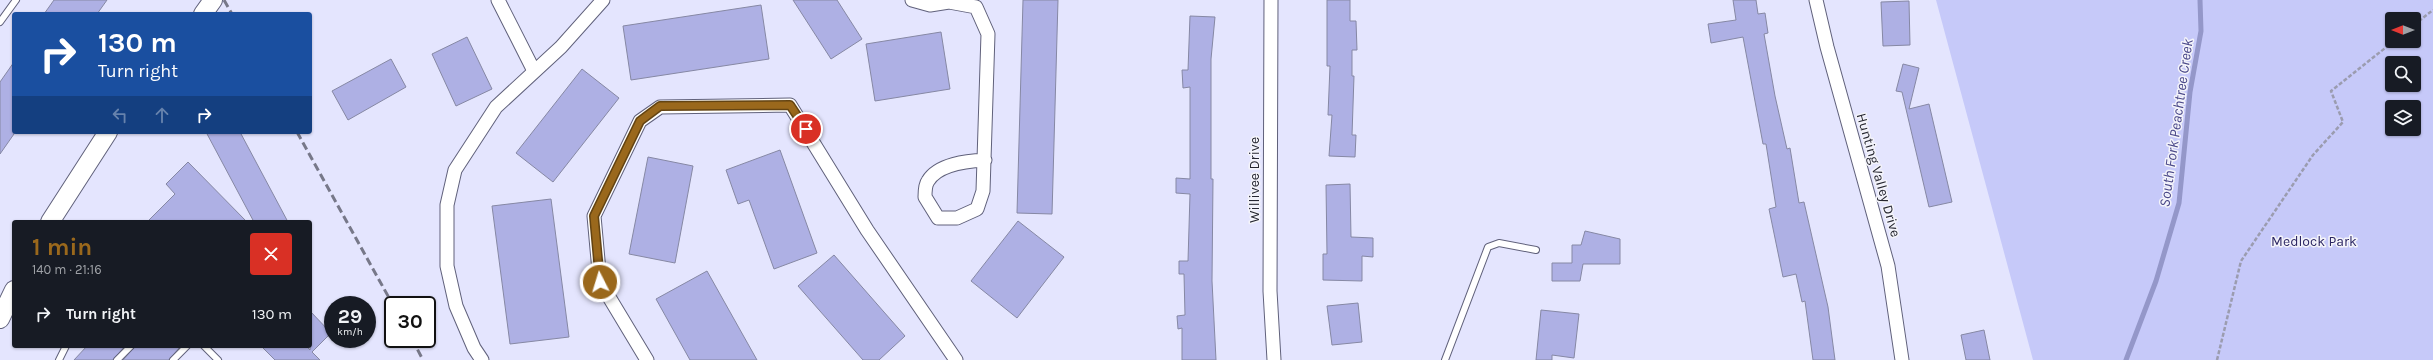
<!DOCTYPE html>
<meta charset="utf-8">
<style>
:root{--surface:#171b24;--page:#20242c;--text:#f1f3f6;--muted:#9ea1a6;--accent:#9a681c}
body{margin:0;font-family:Karla,sans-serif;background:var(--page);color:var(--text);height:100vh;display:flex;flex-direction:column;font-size:15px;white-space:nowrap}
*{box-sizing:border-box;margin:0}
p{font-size:13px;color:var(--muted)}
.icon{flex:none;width:22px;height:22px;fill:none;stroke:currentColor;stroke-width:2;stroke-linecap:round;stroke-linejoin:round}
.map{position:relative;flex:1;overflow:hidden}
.panel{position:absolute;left:12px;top:220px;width:300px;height:128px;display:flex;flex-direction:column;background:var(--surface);border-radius:4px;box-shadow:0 1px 3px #0004}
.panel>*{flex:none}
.top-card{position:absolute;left:12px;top:12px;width:300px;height:122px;border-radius:4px;box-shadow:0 1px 3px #0004;background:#1a4fa0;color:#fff;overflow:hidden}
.needle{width:26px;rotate:270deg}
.buttons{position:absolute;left:2385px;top:12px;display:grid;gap:8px}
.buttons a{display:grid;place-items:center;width:36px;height:36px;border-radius:4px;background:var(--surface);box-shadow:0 1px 3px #0004;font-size:20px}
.speed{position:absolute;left:324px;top:296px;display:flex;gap:8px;font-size:20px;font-weight:700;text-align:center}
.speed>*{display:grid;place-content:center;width:52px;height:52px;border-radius:50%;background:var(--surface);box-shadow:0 1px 3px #0004;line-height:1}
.speed small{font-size:10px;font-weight:400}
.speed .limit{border:2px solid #111;border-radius:6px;background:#fff;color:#111}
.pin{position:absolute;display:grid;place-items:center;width:34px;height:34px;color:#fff;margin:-17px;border:2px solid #fff;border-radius:50%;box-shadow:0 1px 4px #0007}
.me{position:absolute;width:44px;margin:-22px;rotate:355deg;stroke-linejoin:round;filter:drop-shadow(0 0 3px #0008)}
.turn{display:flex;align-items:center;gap:14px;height:84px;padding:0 20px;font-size:18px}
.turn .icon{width:52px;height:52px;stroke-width:2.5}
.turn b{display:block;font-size:28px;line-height:34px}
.lanes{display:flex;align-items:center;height:38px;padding:0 20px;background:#0003;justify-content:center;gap:20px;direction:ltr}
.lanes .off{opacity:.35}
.round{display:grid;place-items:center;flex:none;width:42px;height:42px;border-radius:4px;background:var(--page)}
.headline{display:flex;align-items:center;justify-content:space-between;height:68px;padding:0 20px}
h1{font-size:24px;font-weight:700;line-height:30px;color:var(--accent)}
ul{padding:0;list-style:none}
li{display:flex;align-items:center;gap:12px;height:52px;padding:0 20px}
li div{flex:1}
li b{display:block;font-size:15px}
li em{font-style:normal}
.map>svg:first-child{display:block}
</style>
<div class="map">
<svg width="2433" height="360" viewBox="0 0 2433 360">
<rect width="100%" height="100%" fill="#e4e5fe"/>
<!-- green -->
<path fill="#c6c9f9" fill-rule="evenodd" d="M1936 0H2433V360H2033ZM2392 19H2414V41H2392ZM2392 63H2414V85H2392ZM2392 107H2414V129H2392Z"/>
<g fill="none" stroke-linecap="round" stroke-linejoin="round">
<!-- stream -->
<path stroke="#9497c9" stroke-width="5" d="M2126 360 2156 281 2179 203 2190 92 2201 31 2200 0"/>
</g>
<!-- building -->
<g fill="#aeb0e4" stroke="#8688a4">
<path d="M54 0H107L97 14H44Z"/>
<path d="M793 0H837L862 39 831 59Z"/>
<path d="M1023 0H1058L1052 214 1017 213Z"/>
<path d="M1327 0H1350V21H1356L1357 50H1352V76H1354L1352 135H1356L1355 157 1329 156 1332 115H1328L1330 66H1327Z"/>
<path d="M1733 0H1756L1758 14 1765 13 1768 33 1764 34 1775 96 1787 149 1790 148 1799 203 1804 202 1828 307 1835 360H1813L1805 301 1802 302 1796 274 1783 277 1769 209 1776 207 1766 144H1763L1743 37 1711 43 1708 24 1736 20Z"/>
<path d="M1909 1 1910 45 1883 46 1881 2Z"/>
<path d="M761 5 769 59 631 80 623 26Z"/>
<path d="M1190 16 1215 17 1211 59V179H1213L1212 281 1216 360H1182V328L1178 329 1177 316 1185 315 1184 274H1179V261H1188L1190 194 1176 193V178L1190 179V87L1183 88 1182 70H1188Z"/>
<path d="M941 32 950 89 875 101 866 44Z"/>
<path d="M467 37 492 89 456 106 432 54Z"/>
<path d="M391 59 406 87 348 120 332 91Z"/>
<path d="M14 62V134L0 154V82Z"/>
<path d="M1903 64 1919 68 1909 109 1929 104 1952 202 1929 207 1902 92 1896 91Z"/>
<path d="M582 69 619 98 553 182 516 153Z"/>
<path d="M206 132H240L288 222H254Z"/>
<path d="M780 150 817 253 774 269 749 200 738 204 726 170Z"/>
<path d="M648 157 693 166 675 263 629 254Z"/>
<path d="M188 162 247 222H147L175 194 166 184Z"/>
<path d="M1350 184 1351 237 1373 238V257L1362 256V281L1323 280V254H1327L1326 185Z"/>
<path d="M551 199 569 337 510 344 492 206Z"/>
<path d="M1018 221 1064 257 1017 318 971 281Z"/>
<path d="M1585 231 1620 239V264H1583L1580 281H1552V263H1572V245H1581Z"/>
<path d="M834 255 905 336 879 360H863L798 286Z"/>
<path d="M707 271 757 360H690L656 299Z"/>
<path d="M1358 303 1362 342 1332 345 1327 306Z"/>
<path d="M1541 310 1579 314 1574 358 1552 355V360H1536Z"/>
<path d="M310 311 331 333 312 352 320 360H275L261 346H306L310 350Z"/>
<path d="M1984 330 1990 360H1966L1961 335Z"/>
<path d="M87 346H125L113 360H74Z"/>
<path d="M135 346H177L179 348 169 360H123Z"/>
</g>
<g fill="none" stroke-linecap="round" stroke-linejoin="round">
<defs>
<g id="lane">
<path d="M0 22 16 0"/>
<path d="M204 346 218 360"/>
<path d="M59 360 66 346"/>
<path d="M117 360 131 346"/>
<path d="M173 360 187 346"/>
<path d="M1445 360 1488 247 1499 243 1536 250"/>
</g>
<g id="street">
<path d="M498 0 534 71"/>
<path d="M912 0 930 5 949 2 976 7 988 34 983 191 977 209 957 218H938L925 197C925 193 925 185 928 181 938 164 967 161 985 160"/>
<path d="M1271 0 1270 291 1274 360"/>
<path d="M1816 0 1827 47 1888 266 1902 360"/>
<path d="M482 360 474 348 456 306 447 266V205L455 170 496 107 561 47 603 0"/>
<path d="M647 360 600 282 594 216 640 121 660 107 790 105 867 230 956 360"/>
</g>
<g id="secondary">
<path d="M203 14 213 0"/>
<path d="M50 222 108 132"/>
<path d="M0 319 14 290"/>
</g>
</defs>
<!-- lane casing -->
<use href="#lane" stroke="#60617b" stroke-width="8"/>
<!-- street casing -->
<use href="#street" stroke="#60617b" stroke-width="15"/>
<!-- secondary casing -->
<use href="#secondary" stroke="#60617b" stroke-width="20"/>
<!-- path -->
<g stroke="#9b9caf" stroke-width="2.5" stroke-dasharray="4 2" stroke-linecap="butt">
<path d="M2414 25 2433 10"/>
<path d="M2217 360 2241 261 2313 155 2343 122 2331 91 2394 41"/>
</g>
<!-- lane -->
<use href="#lane" stroke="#fff" stroke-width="6"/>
<!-- street -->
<use href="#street" stroke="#fff" stroke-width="13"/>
<!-- secondary -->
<use href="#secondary" stroke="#fff" stroke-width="18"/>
<!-- rail -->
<g stroke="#777889" stroke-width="3" stroke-dasharray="8 4" stroke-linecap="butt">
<path d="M224 0 232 14"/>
<path d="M297 132 393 305"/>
<path d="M412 339 423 360"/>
</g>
</g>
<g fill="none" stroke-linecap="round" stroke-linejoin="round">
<defs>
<path id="route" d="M600 282 594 216 640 121 660 106 790 105 806 129"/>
</defs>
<!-- route casing -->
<use href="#route" stroke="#644412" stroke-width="10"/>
<!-- route -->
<use href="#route" stroke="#9a681c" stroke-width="7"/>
</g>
<g text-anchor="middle" stroke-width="3" stroke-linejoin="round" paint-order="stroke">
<!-- street labels -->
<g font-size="14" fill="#252631" stroke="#f4f4fa">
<text transform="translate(1879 175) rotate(74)" y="5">Hunting Valley Drive</text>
<text transform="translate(1254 180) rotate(-90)" y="5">Willivee Drive</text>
</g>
<!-- park labels -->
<g font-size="14" fill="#2b2663" stroke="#f4f4fa">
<text x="2314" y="246">Medlock Park</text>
</g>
<!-- water labels -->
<g font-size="15" font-style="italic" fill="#4b498a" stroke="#f4f4fa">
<text transform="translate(2176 123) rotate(-82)" y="5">South Fork Peachtree Creek</text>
</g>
</g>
</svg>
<div class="buttons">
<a><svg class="needle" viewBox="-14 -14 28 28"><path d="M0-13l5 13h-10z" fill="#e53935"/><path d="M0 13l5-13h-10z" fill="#9ea1a6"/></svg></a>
<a><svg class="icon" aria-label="search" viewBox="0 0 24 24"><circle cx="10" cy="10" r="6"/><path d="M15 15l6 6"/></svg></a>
<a><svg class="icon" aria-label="layers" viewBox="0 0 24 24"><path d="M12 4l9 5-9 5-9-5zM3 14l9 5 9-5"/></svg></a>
</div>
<div class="speed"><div>29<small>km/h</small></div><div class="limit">30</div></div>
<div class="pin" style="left:806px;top:129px;background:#d93025"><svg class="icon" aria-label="arrive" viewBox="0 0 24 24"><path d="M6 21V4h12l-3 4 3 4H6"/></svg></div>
<svg class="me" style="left:600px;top:282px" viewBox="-20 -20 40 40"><circle r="17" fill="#9a681c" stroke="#fff" stroke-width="3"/><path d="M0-11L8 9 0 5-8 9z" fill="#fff"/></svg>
<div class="top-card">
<div class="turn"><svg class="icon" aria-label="right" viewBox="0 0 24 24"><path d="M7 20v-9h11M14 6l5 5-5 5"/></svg><div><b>130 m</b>Turn right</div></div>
<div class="lanes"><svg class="icon off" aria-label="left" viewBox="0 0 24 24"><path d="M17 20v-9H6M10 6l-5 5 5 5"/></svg><svg class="icon off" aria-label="ahead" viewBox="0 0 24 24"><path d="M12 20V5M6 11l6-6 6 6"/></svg><svg class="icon" aria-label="right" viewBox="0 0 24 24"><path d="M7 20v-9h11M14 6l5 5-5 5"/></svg></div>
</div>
<section class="panel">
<div class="headline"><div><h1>1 min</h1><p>140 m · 21:16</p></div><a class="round" style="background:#d93025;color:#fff"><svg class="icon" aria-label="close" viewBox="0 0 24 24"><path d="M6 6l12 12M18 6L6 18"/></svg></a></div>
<ul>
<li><svg class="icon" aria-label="right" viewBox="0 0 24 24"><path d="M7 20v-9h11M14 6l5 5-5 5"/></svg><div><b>Turn right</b></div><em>130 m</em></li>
</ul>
</section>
</div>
